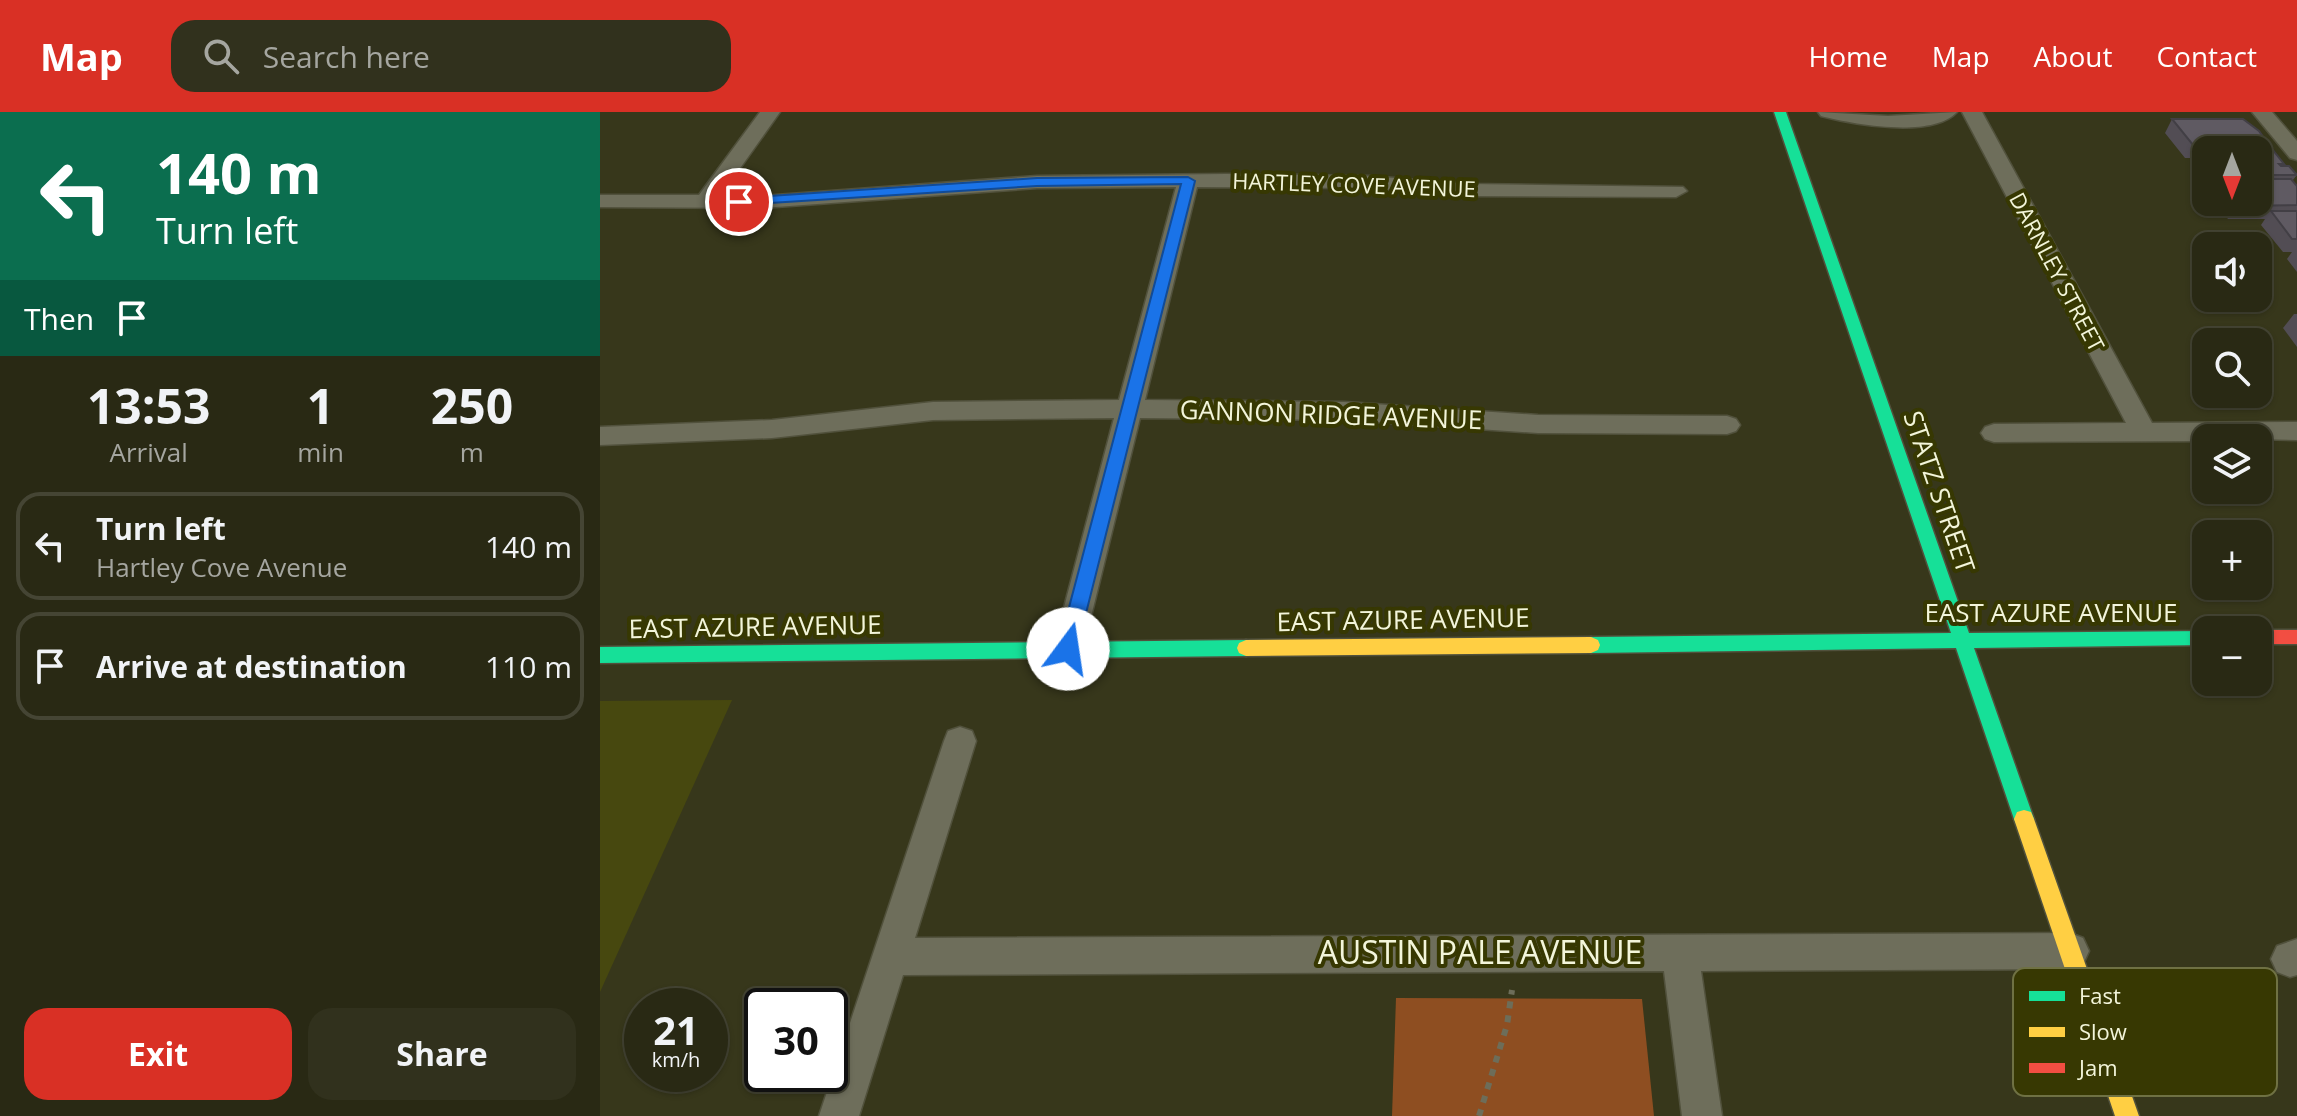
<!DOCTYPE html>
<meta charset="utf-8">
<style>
:root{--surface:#292914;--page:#31311d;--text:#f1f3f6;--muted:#a5a6a0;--line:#454534;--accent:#d93025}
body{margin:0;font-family:"Open Sans",sans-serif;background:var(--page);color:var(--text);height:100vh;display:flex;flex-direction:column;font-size:30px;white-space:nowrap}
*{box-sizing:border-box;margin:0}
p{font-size:26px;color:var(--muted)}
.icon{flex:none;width:44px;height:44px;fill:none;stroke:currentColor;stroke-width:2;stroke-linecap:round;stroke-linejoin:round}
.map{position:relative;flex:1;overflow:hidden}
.drawer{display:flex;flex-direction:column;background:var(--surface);width:600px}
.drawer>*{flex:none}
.banner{background:#0b6e4f;color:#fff;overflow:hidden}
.needle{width:52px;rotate:180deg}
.buttons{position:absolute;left:1592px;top:24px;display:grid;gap:16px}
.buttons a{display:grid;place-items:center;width:80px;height:80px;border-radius:16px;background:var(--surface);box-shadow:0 2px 6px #0004,0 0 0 2px var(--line);font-size:40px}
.speed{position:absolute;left:24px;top:876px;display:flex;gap:16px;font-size:40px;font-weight:700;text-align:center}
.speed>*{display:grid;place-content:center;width:104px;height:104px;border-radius:50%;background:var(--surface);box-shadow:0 2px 6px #0004,0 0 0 2px var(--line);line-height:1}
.speed small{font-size:20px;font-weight:400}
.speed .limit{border:4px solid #111;border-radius:12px;background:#fff;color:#111}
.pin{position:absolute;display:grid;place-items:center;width:68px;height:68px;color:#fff;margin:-34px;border:4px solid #fff;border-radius:50%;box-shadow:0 2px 8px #0007}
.me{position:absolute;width:88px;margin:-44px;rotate:14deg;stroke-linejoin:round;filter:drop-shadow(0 0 6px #0008)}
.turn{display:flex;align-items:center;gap:28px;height:168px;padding:0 24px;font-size:36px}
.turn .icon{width:104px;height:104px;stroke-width:2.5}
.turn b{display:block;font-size:56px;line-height:68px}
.then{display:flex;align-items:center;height:76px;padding:0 24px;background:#0003;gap:16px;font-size:30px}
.eta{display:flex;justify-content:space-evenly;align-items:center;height:136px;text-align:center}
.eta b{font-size:48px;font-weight:700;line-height:56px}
.button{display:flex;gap:16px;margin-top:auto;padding:16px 24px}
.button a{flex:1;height:92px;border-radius:24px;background:var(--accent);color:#fff;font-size:32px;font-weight:700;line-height:92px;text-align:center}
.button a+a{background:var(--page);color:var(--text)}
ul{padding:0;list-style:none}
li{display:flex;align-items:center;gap:24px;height:108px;margin:0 16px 12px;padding:0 8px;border:4px solid var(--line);border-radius:24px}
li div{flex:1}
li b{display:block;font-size:30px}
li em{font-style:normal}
header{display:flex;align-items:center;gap:48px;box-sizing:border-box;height:112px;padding:0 40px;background:var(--accent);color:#fff}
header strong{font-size:38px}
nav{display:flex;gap:44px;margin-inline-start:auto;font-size:28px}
.search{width:560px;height:72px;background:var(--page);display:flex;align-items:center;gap:20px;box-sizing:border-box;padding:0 28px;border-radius:24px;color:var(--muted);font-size:30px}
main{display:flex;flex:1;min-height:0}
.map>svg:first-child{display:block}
</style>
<header>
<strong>Map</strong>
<div class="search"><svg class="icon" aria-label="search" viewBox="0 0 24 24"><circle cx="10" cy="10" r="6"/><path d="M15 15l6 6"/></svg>Search here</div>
<nav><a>Home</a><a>Map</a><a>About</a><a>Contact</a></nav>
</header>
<main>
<section class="drawer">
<div class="banner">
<div class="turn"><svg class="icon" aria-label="left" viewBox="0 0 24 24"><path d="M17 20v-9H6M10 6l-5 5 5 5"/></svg><div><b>140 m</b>Turn left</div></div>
<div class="then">Then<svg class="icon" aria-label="arrive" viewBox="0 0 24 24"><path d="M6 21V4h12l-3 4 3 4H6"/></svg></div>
</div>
<div class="eta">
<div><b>13:53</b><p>Arrival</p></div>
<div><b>1</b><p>min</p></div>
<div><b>250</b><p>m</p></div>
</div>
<ul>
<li><svg class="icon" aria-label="left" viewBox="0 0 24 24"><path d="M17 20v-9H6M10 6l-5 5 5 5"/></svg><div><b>Turn left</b><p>Hartley Cove Avenue</p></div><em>140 m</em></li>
<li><svg class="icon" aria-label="arrive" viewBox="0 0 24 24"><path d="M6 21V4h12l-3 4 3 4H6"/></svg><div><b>Arrive at destination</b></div><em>110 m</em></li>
</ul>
<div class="button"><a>Exit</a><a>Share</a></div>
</section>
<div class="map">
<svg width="1697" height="1004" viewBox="0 0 1697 1004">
<rect width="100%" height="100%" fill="#37371b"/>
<!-- built -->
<path fill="#47480f" d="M132 588 0 880V589Z"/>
<!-- green -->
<path fill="#8e4e21" d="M796 886 1042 887 1054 1004H792Z"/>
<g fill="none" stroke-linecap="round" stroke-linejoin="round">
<defs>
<g id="street">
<path d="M160 0H180L121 83 161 84 437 64 626 62 769 64 869 72 1083 75 1087 79 1076 85 869 84 769 76 597 75 545 288 744 290 938 303 1127 304 1136 307 1140 313 1136 319 1127 322 938 321 744 308 540 306 483 537 479 546 468 550 457 546 453 537 514 306 333 308 172 326 0 333V315L172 308 333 290 519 288 576 75 437 76 161 96 0 95V83H99Z"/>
<path d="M1218 0 1288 4 1357 0C1332 27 1252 12 1221 4Z"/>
<path d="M1362 0H1382L1552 311 1697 310V328L1606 326V329L1394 330 1385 327 1381 321 1385 315 1394 312 1526 311Z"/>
<path d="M1652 0H1672L1697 29V48L1690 46Z"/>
<path d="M360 615 372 619 376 629 315 826 1470 821 1483 826 1489 839 1483 852 1470 857 1101 859 1122 1004H1082L1064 859 303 863 259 1004H219L344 629 348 619Z"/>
<path d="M1697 827V863L1690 865 1677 860 1671 847 1677 834Z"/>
</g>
<g id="fast">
<path d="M1174 0H1186L1369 521 1606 519V533L1374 536 1434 707 1431 714 1424 716 1417 714 1414 707 1356 536 991 541 984 538 982 533 984 528 991 525 1351 521Z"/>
<path d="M646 528 653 531 655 536 653 541 646 544 0 551V535Z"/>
</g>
<g id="slow">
<path d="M991 525 998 528 1000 533 998 538 991 541 646 544 639 541 637 536 639 531 646 528Z"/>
<path d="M1424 698 1431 700 1434 707 1539 1004H1515L1414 707 1417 700Z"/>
</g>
<path id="jam" d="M1657 518H1697V532H1658Z"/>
</defs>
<!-- street casing -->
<use href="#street" stroke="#51513c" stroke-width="3"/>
<!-- fast casing -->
<use href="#fast" stroke="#51513c" stroke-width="3"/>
<!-- slow casing -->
<use href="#slow" stroke="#51513c" stroke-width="3"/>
<!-- jam casing -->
<use href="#jam" stroke="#51513c" stroke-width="3"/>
<!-- path -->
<path stroke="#6d6d59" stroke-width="6" stroke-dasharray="7 7" stroke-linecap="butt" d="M879 1004 907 913 912 878"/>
<!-- street -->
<use href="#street" fill="#6e6e5b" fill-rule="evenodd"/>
<!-- fast -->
<use href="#fast" fill="#16e098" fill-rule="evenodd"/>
<!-- slow -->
<use href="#slow" fill="#ffcf43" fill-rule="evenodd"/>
<!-- jam -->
<use href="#jam" fill="#f24e42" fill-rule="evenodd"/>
</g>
<!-- wall -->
<g fill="#524d54">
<path d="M1572 7 1668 32 1665 37 1684 52 1682 54 1697 63 1692 69 1697 74V160L1687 147 1692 140H1683L1661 113 1665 107H1628L1614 90H1658V38H1606V68H1603L1590 51 1593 46H1585L1565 21Z"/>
<path d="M1694 202H1697V235L1683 216Z"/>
</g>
<!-- building -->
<g fill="#5f5a62" stroke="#423f45" stroke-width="2">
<path d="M1572 7H1643L1659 19 1668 32 1593 33Z"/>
<path d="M1598 37H1672L1684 52H1679L1681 54H1689L1697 63H1658V38H1606V47Z"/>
<path d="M1658 67H1691L1697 74V93L1637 94 1634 90H1658Z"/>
<path d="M1671 99H1697V127H1692Z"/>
</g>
<!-- route -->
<path fill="#1a73e8" stroke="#114b97" stroke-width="2" d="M588 65 595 69 477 537 474 543H461L458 537 581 72 437 74 139 93 132 90 139 86 437 66Z"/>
<g text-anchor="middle" stroke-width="8" stroke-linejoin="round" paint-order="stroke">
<!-- far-street labels -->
<g font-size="22" fill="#f3f5da" stroke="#373802">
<text transform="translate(754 73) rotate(2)" y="8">HARTLEY COVE AVENUE</text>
<text transform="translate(1457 160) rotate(62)" y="8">DARNLEY STREET</text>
</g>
<!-- street labels -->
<g font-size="26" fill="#f3f5da" stroke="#373802">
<text transform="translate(731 303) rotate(2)" y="9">GANNON RIDGE AVENUE</text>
<text transform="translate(1339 380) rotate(71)" y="9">STATZ STREET</text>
<text x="1451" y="510">EAST AZURE AVENUE</text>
<text transform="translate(803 508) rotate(-1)" y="9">EAST AZURE AVENUE</text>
<text transform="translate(155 515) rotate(-1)" y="9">EAST AZURE AVENUE</text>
</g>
<!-- near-street labels -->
<g font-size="32" fill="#f3f5da" stroke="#373802">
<text x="880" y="852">AUSTIN PALE AVENUE</text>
</g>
</g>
<!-- legend -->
<rect x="1413" y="856" width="264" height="128" rx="12" fill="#373802" stroke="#6f7143" stroke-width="2"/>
<rect x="1429" y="879" width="36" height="10" fill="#16e098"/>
<rect x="1429" y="915" width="36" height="10" fill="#ffcf43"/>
<rect x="1429" y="951" width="36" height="10" fill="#f24e42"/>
<g font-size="22" fill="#f3f5da">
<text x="1479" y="892">Fast</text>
<text x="1479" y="928">Slow</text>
<text x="1479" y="964">Jam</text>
</g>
</svg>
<div class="buttons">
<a><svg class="needle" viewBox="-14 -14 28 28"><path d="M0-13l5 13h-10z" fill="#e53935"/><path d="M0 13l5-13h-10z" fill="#a5a6a0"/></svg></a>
<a><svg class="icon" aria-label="sound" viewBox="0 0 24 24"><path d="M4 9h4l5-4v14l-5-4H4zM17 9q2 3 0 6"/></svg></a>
<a><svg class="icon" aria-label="search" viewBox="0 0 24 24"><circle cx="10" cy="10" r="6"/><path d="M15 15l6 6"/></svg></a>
<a><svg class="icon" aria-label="layers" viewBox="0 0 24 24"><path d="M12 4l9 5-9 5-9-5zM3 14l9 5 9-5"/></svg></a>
<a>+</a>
<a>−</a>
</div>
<div class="speed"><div>21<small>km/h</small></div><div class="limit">30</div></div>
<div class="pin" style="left:139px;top:90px;background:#d93025"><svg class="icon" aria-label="arrive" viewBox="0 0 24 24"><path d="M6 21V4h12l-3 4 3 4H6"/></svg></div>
<svg class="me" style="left:468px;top:537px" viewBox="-20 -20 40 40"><circle r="19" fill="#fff"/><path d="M0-13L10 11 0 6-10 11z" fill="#1a73e8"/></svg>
</div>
</main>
